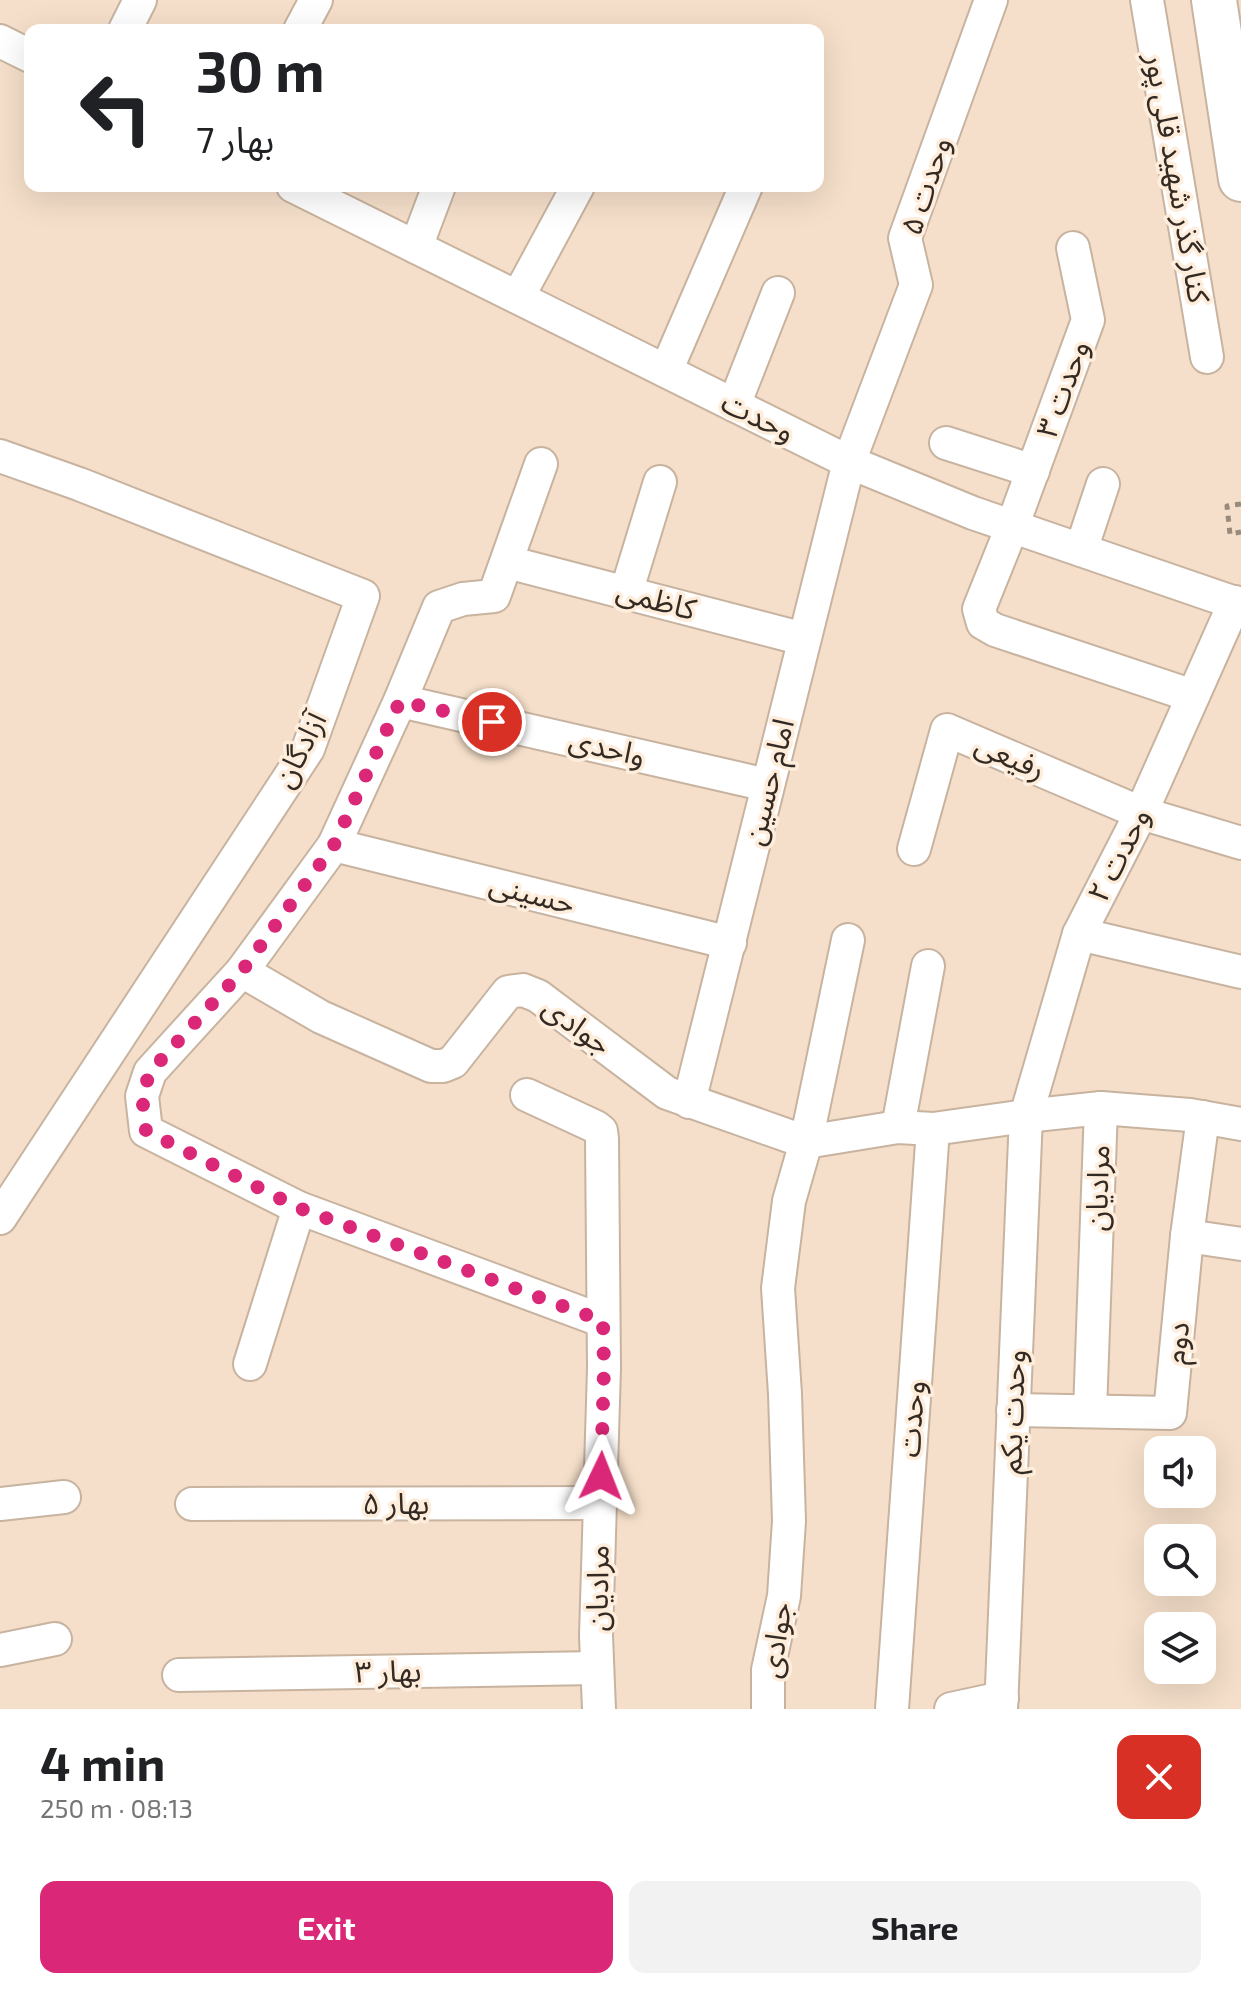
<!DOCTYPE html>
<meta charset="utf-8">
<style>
:root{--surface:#fff;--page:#f2f2f2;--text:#202124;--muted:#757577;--accent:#db2777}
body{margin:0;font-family:"Exo 2","Noto Sans Arabic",sans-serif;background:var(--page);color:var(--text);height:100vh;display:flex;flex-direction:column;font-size:30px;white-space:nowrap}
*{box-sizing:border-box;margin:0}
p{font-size:26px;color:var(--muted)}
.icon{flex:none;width:44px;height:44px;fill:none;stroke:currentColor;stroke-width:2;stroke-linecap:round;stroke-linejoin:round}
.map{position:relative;height:1709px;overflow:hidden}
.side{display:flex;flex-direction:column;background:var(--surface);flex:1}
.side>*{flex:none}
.guide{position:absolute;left:24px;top:24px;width:800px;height:168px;border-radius:16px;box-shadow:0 8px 32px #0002;background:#fff;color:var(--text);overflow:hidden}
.buttons{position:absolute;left:1144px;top:1436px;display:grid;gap:16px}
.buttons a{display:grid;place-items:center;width:72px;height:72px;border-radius:16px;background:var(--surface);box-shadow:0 8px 32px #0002;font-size:40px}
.pin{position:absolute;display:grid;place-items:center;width:68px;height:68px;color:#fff;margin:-34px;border:4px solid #fff;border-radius:50%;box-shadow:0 2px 8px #0007}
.me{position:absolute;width:88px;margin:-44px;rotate:2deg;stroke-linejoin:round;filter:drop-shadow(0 0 6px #0008)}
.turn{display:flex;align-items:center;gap:28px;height:168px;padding:0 40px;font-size:36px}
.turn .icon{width:104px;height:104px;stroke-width:2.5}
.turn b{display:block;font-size:56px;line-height:68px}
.round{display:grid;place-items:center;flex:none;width:84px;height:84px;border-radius:16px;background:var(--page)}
.overview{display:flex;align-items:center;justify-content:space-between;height:136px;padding:0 40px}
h1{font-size:48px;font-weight:700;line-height:60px}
.button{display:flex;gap:16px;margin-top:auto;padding:16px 40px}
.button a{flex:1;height:92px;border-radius:16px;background:var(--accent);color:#fff;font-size:32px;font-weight:700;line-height:92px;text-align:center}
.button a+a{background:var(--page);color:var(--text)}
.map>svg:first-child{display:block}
</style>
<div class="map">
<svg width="1241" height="1709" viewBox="0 0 1241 1709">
<rect width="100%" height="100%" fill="#f5dfca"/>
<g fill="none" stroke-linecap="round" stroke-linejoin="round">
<defs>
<g id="minor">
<path d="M1147 0 1207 357"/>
<path d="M125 30 140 0"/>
<path d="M300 30 316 0"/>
<path d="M0 41 30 56"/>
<path d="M293 186 849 462 973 513 1241 605"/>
<path d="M416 247 439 186"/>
<path d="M1073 248 1088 320 1012 527 979 609 983 623 995 630 1193 696"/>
<path d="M518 297 578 186"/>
<path d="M666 371 746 186"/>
<path d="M734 405 778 293"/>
<path d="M946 443 1033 471"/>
<path d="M0 456 79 484 363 596 308 749 0 1218"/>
<path d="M541 464 494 596 463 599 439 607 400 701 334 845 242 971 150 1072 142 1096 146 1131 299 1208 603 1321"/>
<path d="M1081 550 1103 484"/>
<path d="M507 562 804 639"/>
<path d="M626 593 660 482"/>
<path d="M400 701 767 785"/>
<path d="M334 845 730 943"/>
<path d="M914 849 947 730 1141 813 1241 843"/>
<path d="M1079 934 1241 972"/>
<path d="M242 971 321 1017 431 1066H443L453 1062 508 992 523 990 538 996 667 1093 806 1142 848 940"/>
<path d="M527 1095 596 1127 601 1131 602 1139 604 1368 596 1636 599 1709"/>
<path d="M689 1102 849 462 916 285 905 238 991 0"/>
<path d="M898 1127 928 966"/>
<path d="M1187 1236 1241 1244"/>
<path d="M250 1364 299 1208"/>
<path d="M1013 1410 1170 1413 1187 1236 1203 1117"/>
<path d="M1090 1411 1101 1108"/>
<path d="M0 1504 64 1497"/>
<path d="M192 1504 600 1503"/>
<path d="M0 1650 55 1639"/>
<path d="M179 1675 597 1668"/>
<path d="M768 1709V1670L784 1596 789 1521 785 1394 778 1288 789 1201 806 1142 898 1127 933 1129 1026 1116 1101 1108 1190 1115 1241 1124"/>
<path d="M892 1709 933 1129"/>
<path d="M951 1709 1002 1698"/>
<path d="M1001 1709 1026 1116 1079 934 1141 813 1235 602"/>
</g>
<path id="highway" d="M1214 0 1241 179"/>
</defs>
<!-- minor casing -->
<use href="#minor" stroke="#c7b39f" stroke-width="36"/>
<!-- highway casing -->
<use href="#highway" stroke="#c7b39f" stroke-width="48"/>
<!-- path -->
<path stroke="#998a7b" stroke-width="5" stroke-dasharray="6 6" stroke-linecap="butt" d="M1241 504 1227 506 1230 534 1241 532"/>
<!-- minor -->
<use href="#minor" stroke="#fff" stroke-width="32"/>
<!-- highway -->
<use href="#highway" stroke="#fff" stroke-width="44"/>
</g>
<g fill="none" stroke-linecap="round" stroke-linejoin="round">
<!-- route -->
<path stroke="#db2777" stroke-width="14" stroke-dasharray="0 25.2" d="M492 722 400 701 334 845 242 971 150 1072 142 1096 146 1131 299 1208 603 1321 604 1368 601 1476"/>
</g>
<g text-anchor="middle" stroke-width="7" stroke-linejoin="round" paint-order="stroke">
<!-- street labels -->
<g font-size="30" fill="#332b23" stroke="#ffeddc">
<text transform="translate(1177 178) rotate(80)" y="10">کنار گذر شهید قلی پور</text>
<text transform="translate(926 186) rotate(-72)" y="10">وحدت ۵</text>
<text transform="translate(1063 389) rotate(-70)" y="10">وحدت ۳</text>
<text transform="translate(758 417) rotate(26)" y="10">وحدت</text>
<text transform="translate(656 600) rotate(15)" y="10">کاظمی</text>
<text transform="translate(607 748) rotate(13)" y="10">واحدی</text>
<text transform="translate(300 750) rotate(-63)" y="10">آزادگان</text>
<text transform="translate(1010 757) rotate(23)" y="10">رفیعی</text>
<text transform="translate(769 782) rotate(-76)" y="10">امام حسین</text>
<text transform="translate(1119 855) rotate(-63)" y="10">وحدت ۲</text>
<text transform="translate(532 894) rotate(14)" y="10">حسینی</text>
<text transform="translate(577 1026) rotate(36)" y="10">جوادی</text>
<text transform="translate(1098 1188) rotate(-88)" y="10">مرادیان</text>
<text transform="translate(1177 1343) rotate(-84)" y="10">دوم</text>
<text transform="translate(1013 1412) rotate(-88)" y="10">وحدت یکم</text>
<text transform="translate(912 1419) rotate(-86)" y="10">وحدت</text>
<text x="396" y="1514">بهار ۵</text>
<text transform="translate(598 1588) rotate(-89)" y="10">مرادیان</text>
<text transform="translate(776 1640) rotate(-81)" y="10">جوادی</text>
<text transform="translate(388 1672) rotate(-1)" y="10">بهار ۳</text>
</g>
</g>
</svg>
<div class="buttons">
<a><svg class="icon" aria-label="sound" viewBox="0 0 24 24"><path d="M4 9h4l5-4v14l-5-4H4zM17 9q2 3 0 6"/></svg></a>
<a><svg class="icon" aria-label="search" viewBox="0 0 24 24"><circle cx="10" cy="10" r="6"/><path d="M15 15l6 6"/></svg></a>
<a><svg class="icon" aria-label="layers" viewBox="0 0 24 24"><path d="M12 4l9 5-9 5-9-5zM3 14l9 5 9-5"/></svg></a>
</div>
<div class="pin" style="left:492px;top:722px;background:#d93025"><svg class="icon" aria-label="arrive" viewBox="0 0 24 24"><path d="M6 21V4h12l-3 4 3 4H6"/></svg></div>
<svg class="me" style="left:601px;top:1476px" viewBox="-20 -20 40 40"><path d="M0-17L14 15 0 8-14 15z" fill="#db2777" stroke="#fff" stroke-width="4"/></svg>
<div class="guide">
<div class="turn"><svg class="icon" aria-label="left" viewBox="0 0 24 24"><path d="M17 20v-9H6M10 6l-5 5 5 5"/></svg><div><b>30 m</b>بهار 7</div></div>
</div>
</div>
<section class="side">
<div class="overview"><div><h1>4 min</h1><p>250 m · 08:13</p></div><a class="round" style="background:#d93025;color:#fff"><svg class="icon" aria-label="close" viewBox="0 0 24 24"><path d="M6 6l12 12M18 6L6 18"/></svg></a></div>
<div class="button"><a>Exit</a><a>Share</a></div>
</section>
